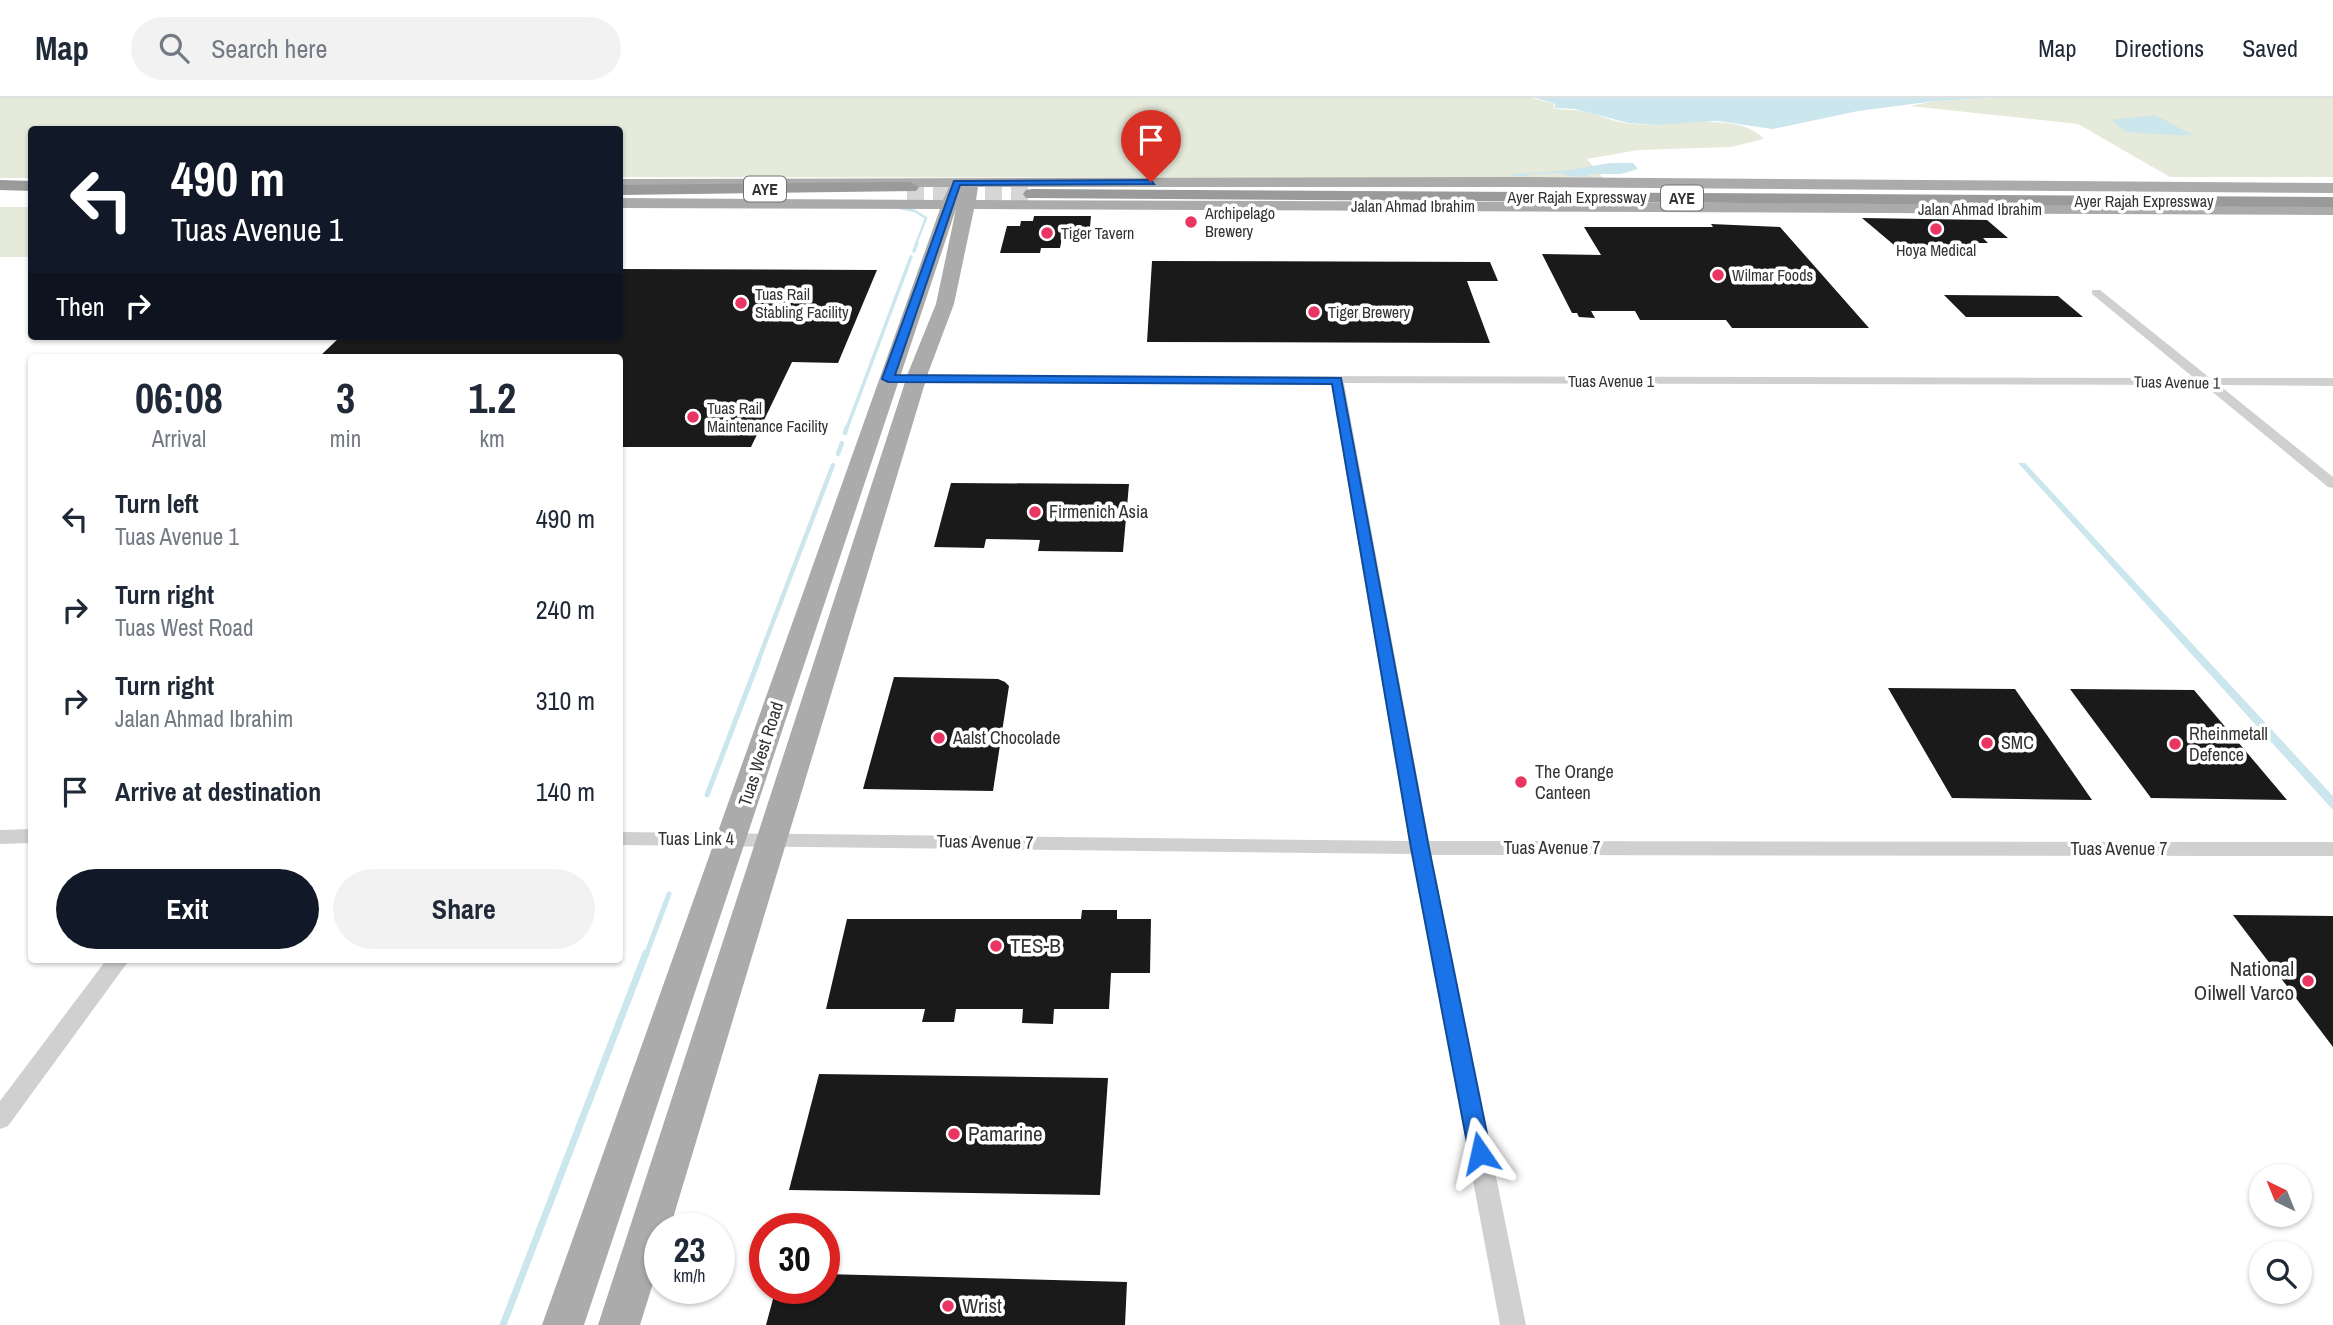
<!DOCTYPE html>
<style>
:root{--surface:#fff;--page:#f2f2f3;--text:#1f2937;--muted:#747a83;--line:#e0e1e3;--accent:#111827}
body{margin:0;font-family:"Archivo Narrow",sans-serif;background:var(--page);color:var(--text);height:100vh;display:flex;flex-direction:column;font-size:26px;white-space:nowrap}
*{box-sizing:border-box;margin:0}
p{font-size:23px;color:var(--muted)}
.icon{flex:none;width:38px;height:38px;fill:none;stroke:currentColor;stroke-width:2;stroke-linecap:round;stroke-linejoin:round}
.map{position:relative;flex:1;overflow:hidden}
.panel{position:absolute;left:28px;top:256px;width:595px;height:609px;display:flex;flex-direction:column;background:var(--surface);border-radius:7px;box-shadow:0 2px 5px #0004}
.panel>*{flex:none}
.guide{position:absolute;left:28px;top:28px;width:595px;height:214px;border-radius:7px;box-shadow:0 2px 5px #0004;background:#111827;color:#fff;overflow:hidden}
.needle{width:46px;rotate:317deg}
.fabs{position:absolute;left:2249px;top:1066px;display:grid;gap:14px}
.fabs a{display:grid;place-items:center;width:63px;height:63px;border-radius:50%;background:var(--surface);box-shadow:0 2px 5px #0004;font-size:35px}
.speed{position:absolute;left:644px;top:1115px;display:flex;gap:14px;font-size:35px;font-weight:700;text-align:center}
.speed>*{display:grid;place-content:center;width:91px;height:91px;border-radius:50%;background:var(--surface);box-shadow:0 2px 5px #0004;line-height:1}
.speed small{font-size:18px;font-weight:400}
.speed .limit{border:10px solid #d22;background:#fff;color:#111}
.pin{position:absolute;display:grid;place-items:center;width:60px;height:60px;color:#fff;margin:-72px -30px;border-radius:50% 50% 50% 0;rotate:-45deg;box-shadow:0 0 7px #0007}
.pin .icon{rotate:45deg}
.me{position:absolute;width:77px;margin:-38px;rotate:349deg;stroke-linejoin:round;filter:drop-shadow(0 0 5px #0008)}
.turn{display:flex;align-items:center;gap:24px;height:147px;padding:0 28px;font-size:32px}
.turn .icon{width:91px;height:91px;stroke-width:2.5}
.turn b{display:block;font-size:49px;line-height:60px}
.then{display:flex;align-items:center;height:66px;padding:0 28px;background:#0003;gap:14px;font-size:26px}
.eta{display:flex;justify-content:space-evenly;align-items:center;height:119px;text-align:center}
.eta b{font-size:42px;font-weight:700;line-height:49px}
.primary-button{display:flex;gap:14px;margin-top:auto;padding:14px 28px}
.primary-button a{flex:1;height:80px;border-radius:42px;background:var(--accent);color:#fff;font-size:28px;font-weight:700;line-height:80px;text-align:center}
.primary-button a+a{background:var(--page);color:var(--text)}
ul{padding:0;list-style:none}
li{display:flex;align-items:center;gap:21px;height:91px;padding:0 28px}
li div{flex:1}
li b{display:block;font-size:26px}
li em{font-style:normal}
header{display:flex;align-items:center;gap:42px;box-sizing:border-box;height:98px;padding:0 35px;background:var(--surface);border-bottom:2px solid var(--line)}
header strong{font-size:33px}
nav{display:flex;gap:38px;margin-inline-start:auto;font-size:24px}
.search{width:490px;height:63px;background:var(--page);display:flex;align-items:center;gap:18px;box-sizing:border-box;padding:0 24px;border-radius:38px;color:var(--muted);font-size:26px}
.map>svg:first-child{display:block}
</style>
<header>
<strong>Map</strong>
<div class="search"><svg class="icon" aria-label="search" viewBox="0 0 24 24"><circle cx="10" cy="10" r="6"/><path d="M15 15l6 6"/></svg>Search here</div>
<nav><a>Map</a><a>Directions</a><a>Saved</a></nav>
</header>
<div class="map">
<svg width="2333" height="1227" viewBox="0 0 2333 1227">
<rect width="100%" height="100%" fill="#fff"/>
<!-- green -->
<g fill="#e5eadb">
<path d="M0 0H1532L1554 6V10C1561 12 1568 12 1575 12 1595 14 1614 25 1633 26 1671 30 1737 12 1764 41L1731 49 1638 52 1587 61 1603 80 620 79V32H32L31 80H0Z"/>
<path d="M1995 0H2333V79H2170L2078 26 1910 8 1935 3Z"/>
<rect x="0" y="109" width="31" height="50"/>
</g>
<!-- water -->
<g fill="#cbe6ed">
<path d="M1536 0H1995L1935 3 1858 13 1773 31 1717 23 1655 27 1628 25 1575 11 1555 10V6Z"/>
<path d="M2155 17 2193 37C2170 38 2149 35 2126 34L2111 22Z"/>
<path d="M1610 65H1633L1638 71 1621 76H1589V79L1568 78 1563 75 1529 76V78H1512L1511 76 1563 73Z"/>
<path d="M2018 365H2025L2333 698V712Z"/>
</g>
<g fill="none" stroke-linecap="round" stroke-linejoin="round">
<!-- stream-far4 -->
<path stroke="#cbe6ed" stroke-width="2.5" d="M900 110 915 113 926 120 916 146"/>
<!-- stream-far3 -->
<g stroke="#cbe6ed" stroke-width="3.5">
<path d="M914 153 917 145"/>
<path d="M847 330 911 159"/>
</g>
<!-- stream-far2 -->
<g stroke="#cbe6ed" stroke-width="4.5">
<path d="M845 335 847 329"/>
<path d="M838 356 842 345"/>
<path d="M758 563 833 367"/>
</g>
<!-- stream-far1 -->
<g stroke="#cbe6ed" stroke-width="5">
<path d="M707 697 759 561"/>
<path d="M646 857 669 796"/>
</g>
<!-- stream -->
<path stroke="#cbe6ed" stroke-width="7" d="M503 1227 646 855"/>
</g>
<!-- building -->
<g fill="#1a1a1a">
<path d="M1034 118H1091L1089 140H1062L1060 150H1041L1040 155H1000L1007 128H1020L1021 123H1033Z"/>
<path d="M1862 120 1987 122 2008 140H1983L1988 145H1971L1975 148 1894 147Z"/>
<path d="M1711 126 1780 129 1869 230H1732L1726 222H1640L1635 213H1591L1595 220 1579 219 1577 215H1572L1542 156 1601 157 1584 129H1713Z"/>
<path d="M1152 163 1490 164 1498 183H1467L1490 245 1147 244Z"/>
<path d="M620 171 877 172 838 265 792 264 751 349H620V259H319L341 238H620Z"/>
<path d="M1944 197 2058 198 2083 219H1966Z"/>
<path d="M951 385 1129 386 1123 454 1038 453 1040 442 986 441 984 450 934 449Z"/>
<path d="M894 579 998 581 1005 584 1009 588 993 693 863 691Z"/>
<path d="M1888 590 2015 591 2092 702 1952 700Z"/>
<path d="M2070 591 2194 592 2287 702 2151 700Z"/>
<path d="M1082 812H1117V821H1151L1150 875H1111L1109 911H1054L1053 926 1022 925 1023 911H956L954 924H922L925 911H826L847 821H1081Z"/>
<path d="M2233 817 2333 818V949Z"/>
<path d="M819 976 1108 980 1100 1097 789 1092Z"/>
<path d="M824 1176 1127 1184 1125 1227H766L776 1190H824Z"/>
</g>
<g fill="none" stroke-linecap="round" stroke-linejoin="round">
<!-- motorway-tunnel -->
<path stroke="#d6d6d6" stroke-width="17" stroke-dasharray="17 9" stroke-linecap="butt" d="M907 96H1032"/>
<!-- minor -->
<g fill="#d0d0d0" fill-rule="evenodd">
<path d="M2092 192H2100L2210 280H2333V288L2219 287 2333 379V390L2328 389 2204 287 1344 285 1429 743 2333 744V758L1431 757 1526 1227H1500L1412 756 620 747V734L1409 743 1331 285 888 284 882 280 884 277 2194 280 2092 196Z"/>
<path d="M32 731V745L0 746V732Z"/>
<path d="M107 861H130L8 1028 0 1031V1003Z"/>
</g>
<!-- primary -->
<path fill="#ababab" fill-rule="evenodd" d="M1514 79 2333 85V95L1514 89H978L976 102 2333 107V117L974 111 954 206 928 275 670 1130H660V1163L640 1227H598L908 275 936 206 956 111 584 1227H542L940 111 620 110V100L943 102 949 89 620 90V81Z"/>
<!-- motorway -->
<g fill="#9a9a9a" fill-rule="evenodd">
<path d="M0 82 32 83V93L0 92Z"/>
<path d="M910 84 919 89 916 93 620 97V87Z"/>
<path d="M1032 91 2333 99V109L1026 100 1023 96 1026 92Z"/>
</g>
</g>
<!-- route -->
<path fill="#1a73e8" stroke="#114b97" stroke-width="2" d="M1151 82 1154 86 960 87 895 277 1341 280 1429 750 1491 1055 1488 1061 1480 1064 1473 1061 1469 1055 1411 750 1332 286 888 284 882 281 954 83Z"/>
<!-- markers -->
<g fill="#ea3563" stroke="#fff" stroke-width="2.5">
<circle cx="1191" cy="124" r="7"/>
<circle cx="1936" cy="131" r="7"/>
<circle cx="1047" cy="135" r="7"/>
<circle cx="1718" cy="177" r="7"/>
<circle cx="741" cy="205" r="7"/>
<circle cx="1314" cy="214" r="7"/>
<circle cx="693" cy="319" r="7"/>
<circle cx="1035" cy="414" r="7"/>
<circle cx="939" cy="640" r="7"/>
<circle cx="1987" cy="645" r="7"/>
<circle cx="2175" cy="646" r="7"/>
<circle cx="1521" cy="684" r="7"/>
<circle cx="996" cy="848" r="7"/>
<circle cx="2308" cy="883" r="7"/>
<circle cx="954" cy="1036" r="7"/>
<circle cx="948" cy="1208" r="7"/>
</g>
<g text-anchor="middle" stroke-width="7" stroke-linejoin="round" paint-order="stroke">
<!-- shield labels -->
<g fill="#fff" stroke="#707070" stroke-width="2">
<rect x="744" y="78.5" width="42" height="25" rx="5"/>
<rect x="1661" y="87.5" width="42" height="25" rx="5"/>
</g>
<g font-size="16" font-weight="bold" fill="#333">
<text x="765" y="97">AYE</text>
<text x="1682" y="106">AYE</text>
</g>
<!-- far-street labels -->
<g font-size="16" fill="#333" stroke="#fff">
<text x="1577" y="105">Ayer Rajah Expressway</text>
<text x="2144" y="109">Ayer Rajah Expressway</text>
<text x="1413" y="114">Jalan Ahmad Ibrahim</text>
<text x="1980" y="117">Jalan Ahmad Ibrahim</text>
<text x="1611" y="289">Tuas Avenue 1</text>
<text transform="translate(2177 284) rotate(1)" y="6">Tuas Avenue 1</text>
</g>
<!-- far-poi labels -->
<g font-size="16" fill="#333" stroke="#fff" text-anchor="start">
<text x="1205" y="121">Archipelago<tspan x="1205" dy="18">Brewery</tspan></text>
<text x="1061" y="141">Tiger Tavern</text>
<text x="1936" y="158" text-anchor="middle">Hoya Medical</text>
<text x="1732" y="183">Wilmar Foods</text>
<text x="755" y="202">Tuas Rail<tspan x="755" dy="18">Stabling Facility</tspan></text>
<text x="1328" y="220">Tiger Brewery</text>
<text x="707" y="316">Tuas Rail<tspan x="707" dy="18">Maintenance Facility</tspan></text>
</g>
<!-- poi labels -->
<g font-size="18" fill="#333" stroke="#fff" text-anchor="start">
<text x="1049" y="420">Firmenich Asia</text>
<text x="2189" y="642">Rheinmetall<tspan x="2189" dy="21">Defence</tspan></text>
<text x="953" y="646">Aalst Chocolade</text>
<text x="2001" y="651">SMC</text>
<text x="1535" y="680">The Orange<tspan x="1535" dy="21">Canteen</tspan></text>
</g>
<!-- street labels -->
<g font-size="18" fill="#333" stroke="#fff">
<text transform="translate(761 656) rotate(-72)" y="6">Tuas West Road</text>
<text x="696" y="747">Tuas Link 4</text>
<text transform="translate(985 744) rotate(1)" y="6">Tuas Avenue 7</text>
<text x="1552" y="756">Tuas Avenue 7</text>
<text x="2119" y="757">Tuas Avenue 7</text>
</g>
<!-- near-poi labels -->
<g font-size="21" fill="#333" stroke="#fff" text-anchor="start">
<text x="1010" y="855">TES-B</text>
<text x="2294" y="878" text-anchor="end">National<tspan x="2294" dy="24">Oilwell Varco</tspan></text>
<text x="968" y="1043">Pamarine</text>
<text x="962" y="1215">Wrist</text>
</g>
</g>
</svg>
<div class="fabs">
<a><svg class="needle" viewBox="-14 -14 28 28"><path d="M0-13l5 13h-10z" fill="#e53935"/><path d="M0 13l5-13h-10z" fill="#747a83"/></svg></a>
<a><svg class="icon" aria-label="search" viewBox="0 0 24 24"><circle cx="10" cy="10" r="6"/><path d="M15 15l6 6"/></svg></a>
</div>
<div class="speed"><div>23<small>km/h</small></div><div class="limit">30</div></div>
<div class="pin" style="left:1151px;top:84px;background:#d93025"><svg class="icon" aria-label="arrive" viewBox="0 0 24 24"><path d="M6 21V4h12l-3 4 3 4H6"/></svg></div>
<svg class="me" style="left:1480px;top:1055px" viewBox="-20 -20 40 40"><path d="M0-17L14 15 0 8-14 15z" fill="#1a73e8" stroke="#fff" stroke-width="4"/></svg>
<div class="guide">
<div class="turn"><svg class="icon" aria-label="left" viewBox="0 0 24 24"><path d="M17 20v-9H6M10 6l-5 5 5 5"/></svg><div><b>490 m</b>Tuas Avenue 1</div></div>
<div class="then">Then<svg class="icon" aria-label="right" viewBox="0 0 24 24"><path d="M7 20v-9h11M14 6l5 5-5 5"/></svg></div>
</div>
<section class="panel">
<div class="eta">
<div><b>06:08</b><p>Arrival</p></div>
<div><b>3</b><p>min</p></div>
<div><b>1.2</b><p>km</p></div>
</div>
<ul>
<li><svg class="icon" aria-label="left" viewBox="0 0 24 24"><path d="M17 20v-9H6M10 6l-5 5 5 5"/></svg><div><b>Turn left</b><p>Tuas Avenue 1</p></div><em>490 m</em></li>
<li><svg class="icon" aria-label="right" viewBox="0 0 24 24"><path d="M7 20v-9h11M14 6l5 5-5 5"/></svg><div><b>Turn right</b><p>Tuas West Road</p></div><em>240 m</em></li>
<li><svg class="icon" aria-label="right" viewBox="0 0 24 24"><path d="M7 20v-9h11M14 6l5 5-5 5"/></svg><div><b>Turn right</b><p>Jalan Ahmad Ibrahim</p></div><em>310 m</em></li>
<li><svg class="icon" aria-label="arrive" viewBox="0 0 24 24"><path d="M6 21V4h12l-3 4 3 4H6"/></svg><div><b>Arrive at destination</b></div><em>140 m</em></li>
</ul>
<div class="primary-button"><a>Exit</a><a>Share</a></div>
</section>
</div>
